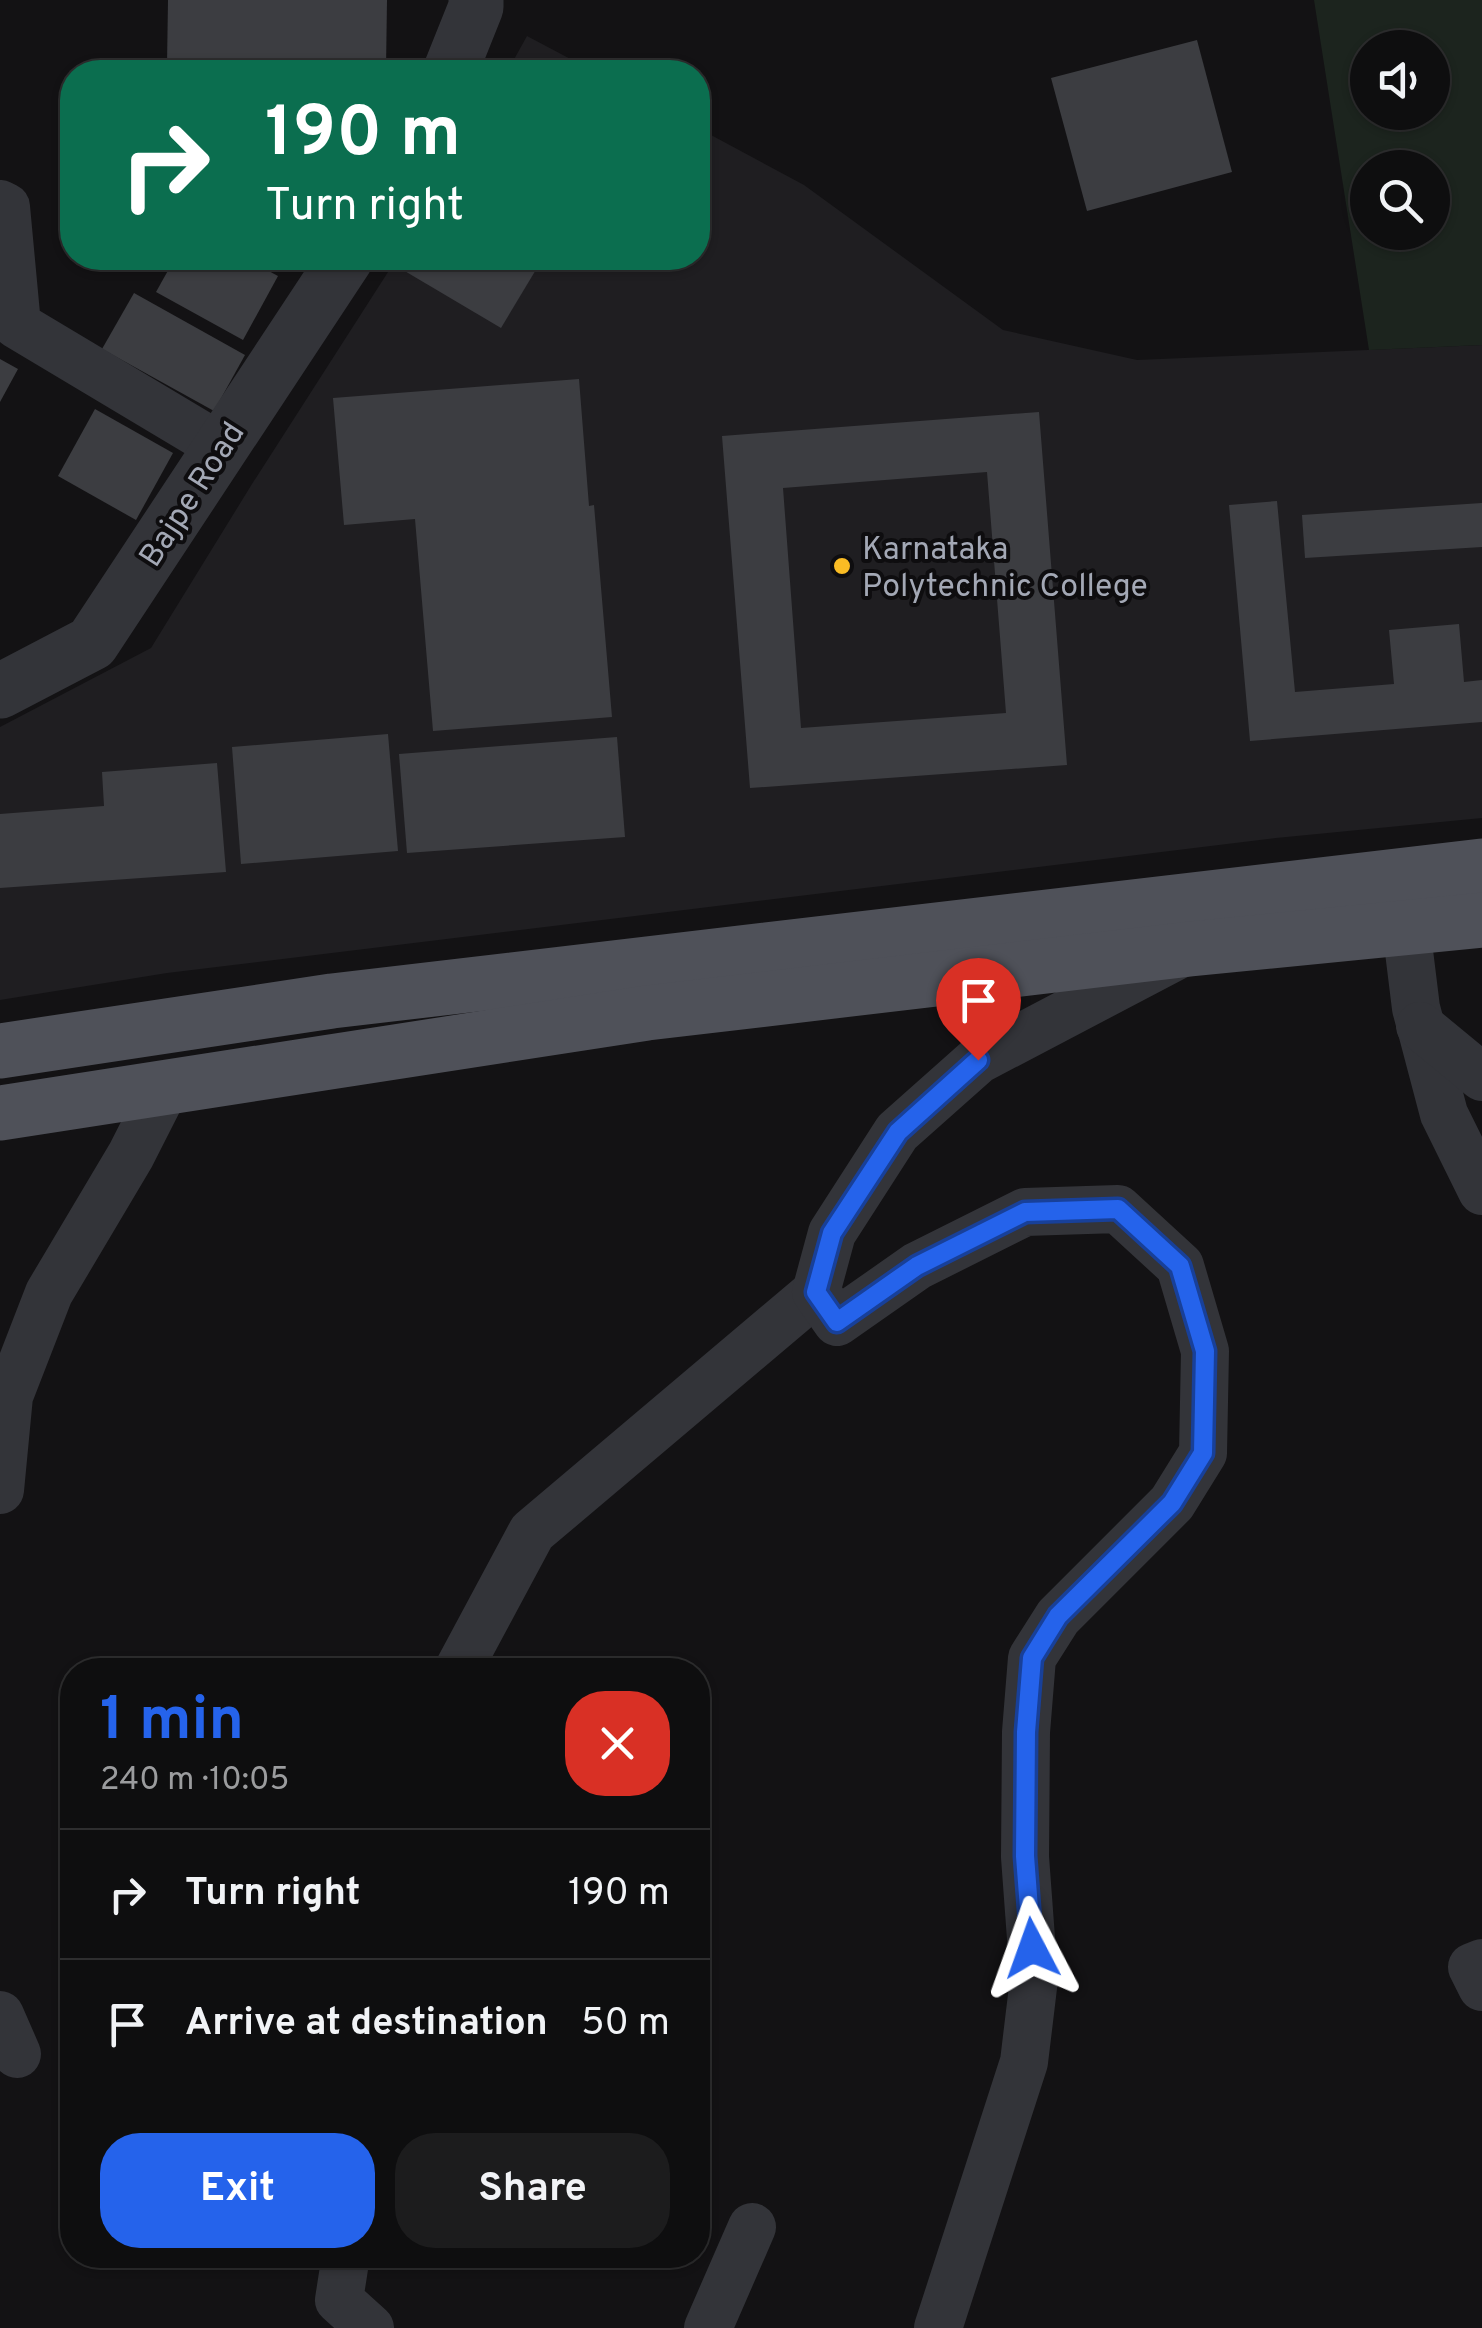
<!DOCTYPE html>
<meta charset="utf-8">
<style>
:root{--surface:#0e0e0f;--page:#1c1c1d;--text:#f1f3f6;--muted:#9b9c9e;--line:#2e2e2f;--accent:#2563eb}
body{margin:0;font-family:Overpass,sans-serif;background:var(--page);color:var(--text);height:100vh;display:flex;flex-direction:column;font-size:38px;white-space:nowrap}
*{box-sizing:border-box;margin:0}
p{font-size:32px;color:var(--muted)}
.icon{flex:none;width:55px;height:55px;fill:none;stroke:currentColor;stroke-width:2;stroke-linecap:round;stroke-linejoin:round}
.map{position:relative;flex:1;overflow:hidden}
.sheet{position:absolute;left:60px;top:1658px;width:650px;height:610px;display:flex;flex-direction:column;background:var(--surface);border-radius:40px;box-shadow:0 2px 8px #0004,0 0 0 2px var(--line)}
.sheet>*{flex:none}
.hud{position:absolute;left:60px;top:60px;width:650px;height:210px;border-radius:40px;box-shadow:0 2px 8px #0004,0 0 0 2px var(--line);background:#0b6e4f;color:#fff;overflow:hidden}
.tools{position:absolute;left:1350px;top:30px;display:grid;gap:20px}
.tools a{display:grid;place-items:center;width:100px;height:100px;border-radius:50%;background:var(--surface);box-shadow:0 2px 8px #0004,0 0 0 2px var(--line);font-size:50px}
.pin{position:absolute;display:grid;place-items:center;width:85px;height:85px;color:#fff;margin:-102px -42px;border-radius:50% 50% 50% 0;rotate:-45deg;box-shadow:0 0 10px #0007}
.pin .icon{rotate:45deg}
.me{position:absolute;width:110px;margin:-55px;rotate:356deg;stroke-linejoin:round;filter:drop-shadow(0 0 8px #0008)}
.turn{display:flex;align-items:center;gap:35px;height:210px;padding:0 40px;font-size:45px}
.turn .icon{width:130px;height:130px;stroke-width:2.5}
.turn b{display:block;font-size:70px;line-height:85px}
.round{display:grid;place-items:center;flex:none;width:105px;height:105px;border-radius:40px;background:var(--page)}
.overview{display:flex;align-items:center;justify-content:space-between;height:170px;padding:0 40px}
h1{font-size:60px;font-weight:700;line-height:75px;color:var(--accent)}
.button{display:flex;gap:20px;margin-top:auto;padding:20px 40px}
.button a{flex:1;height:115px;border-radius:40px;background:var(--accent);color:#fff;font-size:40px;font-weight:700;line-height:115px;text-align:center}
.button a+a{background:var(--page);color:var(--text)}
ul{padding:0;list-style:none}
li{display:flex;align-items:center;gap:30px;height:130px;padding:0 40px;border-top:2px solid var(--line)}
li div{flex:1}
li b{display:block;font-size:38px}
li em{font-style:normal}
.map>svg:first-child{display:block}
</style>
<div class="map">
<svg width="1482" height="2328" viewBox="0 0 1482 2328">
<rect width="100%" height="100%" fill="#131214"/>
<!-- built -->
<g fill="#1f1e21">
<path d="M527 36 595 72H507Z"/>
<path d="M698 128 804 185 1003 330 1137 360 1482 345V818L1276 838 167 973 0 1000V727L151 648 252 484 397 258H698Z"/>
</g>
<!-- green -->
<path fill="#1c241e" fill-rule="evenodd" d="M1314 0H1482V345L1369 350ZM1368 48H1432V112H1368ZM1368 168H1432V232H1368Z"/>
<!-- building -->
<g fill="#3c3d41" fill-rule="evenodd">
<path d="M168 0H387L386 69 167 64Z"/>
<path d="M1197 40 1232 172 1087 211 1051 78Z"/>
<path d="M175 258H245L278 276 243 340 156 292Z"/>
<path d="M411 258H543L501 328 403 270Z"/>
<path d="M134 293 245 355 214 411 102 349Z"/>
<path d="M0 359 18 369 0 402Z"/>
<path d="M579 379 589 506 594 505 612 717 433 731 415 519 344 525 333 398Z"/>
<path d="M95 409 173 453 136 520 58 476Z"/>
<path d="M1039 412 1067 765 750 788 722 436ZM987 472 1006 713 801 728 783 488Z"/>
<path d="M1277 501 1295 692 1394 684 1389 630 1459 624 1464 682 1482 680V722L1250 741 1229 505Z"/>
<path d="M1482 503V547L1305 558 1302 515Z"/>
<path d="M388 734 398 851 241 864 232 747Z"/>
<path d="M617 737 625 837 407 853 399 754Z"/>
<path d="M217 763 226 872 0 888V814L104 806 102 772Z"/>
</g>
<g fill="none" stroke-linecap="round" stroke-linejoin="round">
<!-- minor -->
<g stroke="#333439" stroke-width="48">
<path d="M0 204 6 207 17 325 221 447"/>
<path d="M1406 927 1416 1008 1444 1114 1482 1191"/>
<path d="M1420 1026 1482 1077"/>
<path d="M0 1490 9 1396 49 1293 131 1155 165 1088"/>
<path d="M458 1670 532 1532 816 1292"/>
<path d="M1482 1963 1472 1967 1482 1987"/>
<path d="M0 2015 17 2054"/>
<path d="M346 2255 339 2300 370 2328"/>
<path d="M708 2328 752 2227"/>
<path d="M938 2328 1024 2062 1034 1979 1025 1857 1026 1732 1032 1658 1058 1617 1172 1503 1203 1453 1205 1351 1180 1266 1118 1209 1025 1212 917 1266 837 1322 816 1292 832 1233 897 1132 978 1060 1178 955"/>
</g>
<!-- tertiary -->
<g stroke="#333439" stroke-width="55">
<path d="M450 72 476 7V0"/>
<path d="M0 691 92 643 346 258"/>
</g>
<!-- primary -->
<g stroke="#4f5159" stroke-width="55">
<path d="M0 1051 332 1001 1482 866"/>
<path d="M0 1113 647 1013 1190 949 1482 920"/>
</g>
</g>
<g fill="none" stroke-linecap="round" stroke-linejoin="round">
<defs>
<path id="route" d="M978 1060 898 1132 832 1233 816 1292 837 1322 917 1266 1025 1212 1118 1209 1180 1266 1205 1351 1203 1453 1172 1503 1058 1616 1032 1658 1026 1732 1025 1856 1032 1948"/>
</defs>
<!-- route casing -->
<use href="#route" stroke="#184099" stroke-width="25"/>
<!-- route -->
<use href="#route" stroke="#2563eb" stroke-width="18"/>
</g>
<!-- markers -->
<circle fill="#fabc24" stroke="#0e0d0f" stroke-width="4" cx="842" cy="566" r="10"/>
<g text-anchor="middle" stroke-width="8" stroke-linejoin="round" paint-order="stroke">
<!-- street labels -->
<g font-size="32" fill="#a3a8b5" stroke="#0e0d0f">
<text transform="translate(191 494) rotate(-57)" y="11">Bajpe Road</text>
</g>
<!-- poi labels -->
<g font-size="32" fill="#a3a8b5" stroke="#0e0d0f" text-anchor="start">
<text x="862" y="559">Karnataka<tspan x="862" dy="37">Polytechnic College</tspan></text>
</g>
</g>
</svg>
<div class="tools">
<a><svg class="icon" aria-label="sound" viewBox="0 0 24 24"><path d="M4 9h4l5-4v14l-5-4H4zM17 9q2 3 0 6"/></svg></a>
<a><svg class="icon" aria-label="search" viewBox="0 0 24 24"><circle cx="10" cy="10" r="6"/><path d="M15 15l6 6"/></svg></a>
</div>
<div class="pin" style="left:978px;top:1060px;background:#d93025"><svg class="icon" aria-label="arrive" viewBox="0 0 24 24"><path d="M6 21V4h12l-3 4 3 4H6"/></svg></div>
<svg class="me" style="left:1032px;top:1948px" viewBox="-20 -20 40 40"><path d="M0-17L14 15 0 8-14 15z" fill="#2563eb" stroke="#fff" stroke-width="4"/></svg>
<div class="hud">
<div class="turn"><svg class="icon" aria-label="right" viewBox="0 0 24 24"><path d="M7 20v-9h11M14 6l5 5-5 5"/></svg><div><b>190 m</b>Turn right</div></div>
</div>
<section class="sheet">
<div class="overview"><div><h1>1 min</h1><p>240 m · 10:05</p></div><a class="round" style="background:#d93025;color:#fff"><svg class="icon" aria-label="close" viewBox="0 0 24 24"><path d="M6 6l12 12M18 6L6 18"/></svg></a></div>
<ul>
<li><svg class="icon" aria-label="right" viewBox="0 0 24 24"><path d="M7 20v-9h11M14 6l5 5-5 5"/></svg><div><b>Turn right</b></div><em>190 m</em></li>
<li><svg class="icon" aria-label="arrive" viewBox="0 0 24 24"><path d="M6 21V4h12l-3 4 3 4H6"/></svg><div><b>Arrive at destination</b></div><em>50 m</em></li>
</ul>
<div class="button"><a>Exit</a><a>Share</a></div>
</section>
</div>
